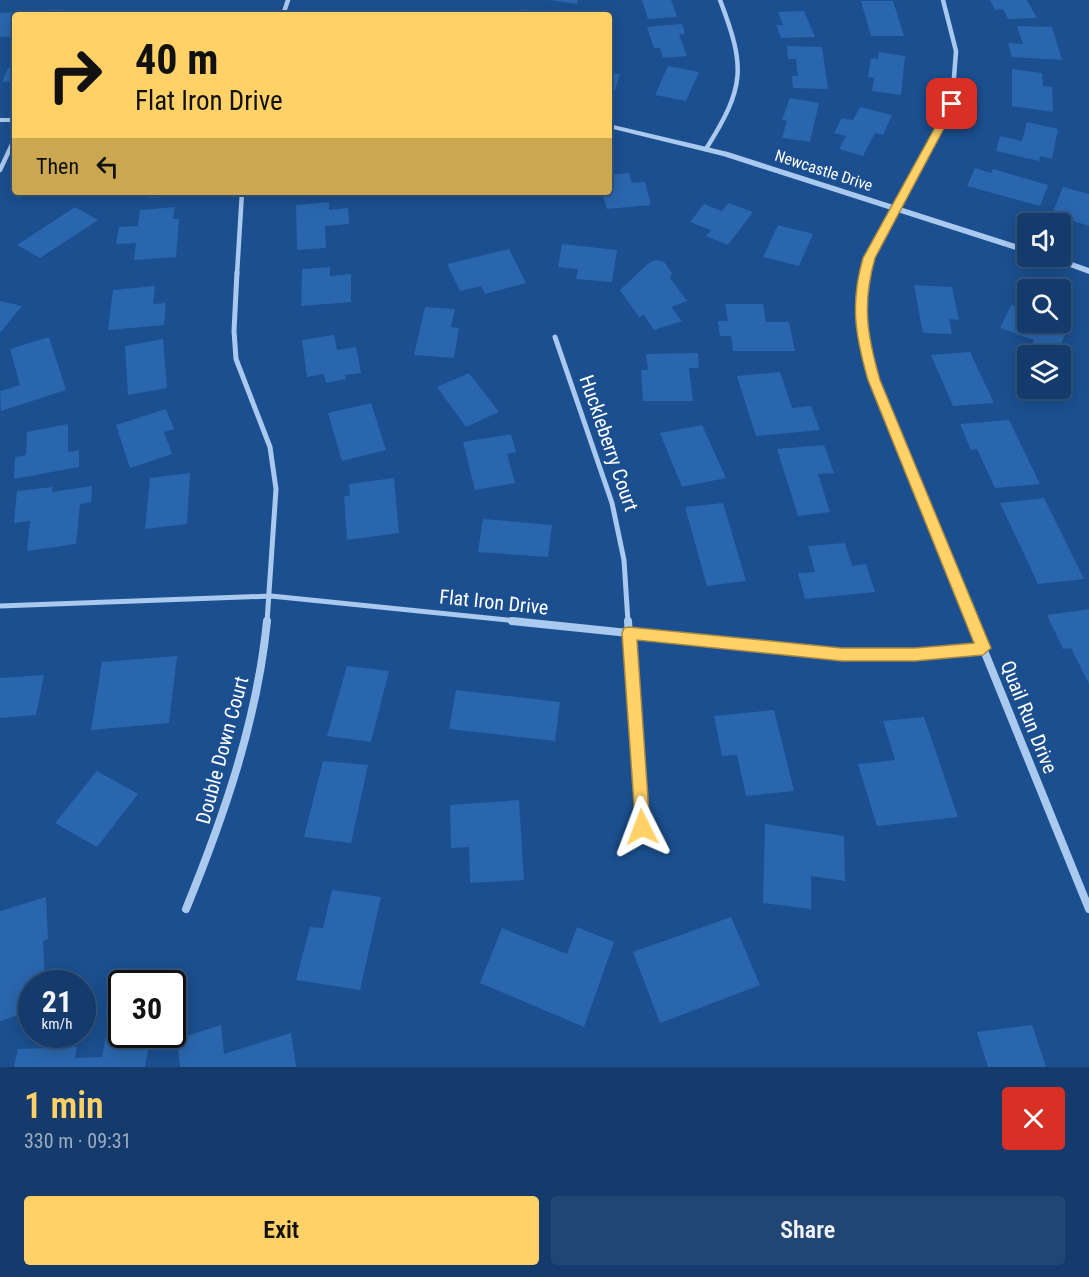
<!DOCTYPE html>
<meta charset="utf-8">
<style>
:root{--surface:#143b6b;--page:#214673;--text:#f1f3f6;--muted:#9dadc1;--line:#33557e;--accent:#ffd166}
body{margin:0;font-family:"Roboto Condensed",sans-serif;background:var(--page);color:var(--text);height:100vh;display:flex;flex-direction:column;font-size:22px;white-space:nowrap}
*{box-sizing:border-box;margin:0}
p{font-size:20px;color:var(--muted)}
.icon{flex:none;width:33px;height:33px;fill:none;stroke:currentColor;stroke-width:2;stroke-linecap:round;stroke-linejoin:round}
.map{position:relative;height:1067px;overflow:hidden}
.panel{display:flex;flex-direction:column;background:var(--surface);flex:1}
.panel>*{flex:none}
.banner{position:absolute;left:12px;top:12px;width:600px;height:183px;border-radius:6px;box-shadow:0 3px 15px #0003,0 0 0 2px var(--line);background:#ffd166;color:#111;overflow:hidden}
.buttons{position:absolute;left:1017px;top:213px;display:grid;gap:12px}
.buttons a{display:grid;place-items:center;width:54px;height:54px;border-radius:6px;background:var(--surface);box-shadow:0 3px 15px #0003,0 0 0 2px var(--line);font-size:30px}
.speed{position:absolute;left:18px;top:970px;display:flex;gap:12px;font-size:30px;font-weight:700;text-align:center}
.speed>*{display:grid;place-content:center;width:78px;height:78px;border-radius:50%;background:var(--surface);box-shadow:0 3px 15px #0003,0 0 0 2px var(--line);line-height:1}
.speed small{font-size:15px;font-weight:400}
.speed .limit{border:3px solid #111;border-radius:9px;background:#fff;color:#111}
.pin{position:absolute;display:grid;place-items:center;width:51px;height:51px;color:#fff;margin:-26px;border-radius:12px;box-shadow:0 3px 9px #0006}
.me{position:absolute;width:66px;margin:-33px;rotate:357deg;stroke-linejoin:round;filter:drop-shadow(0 0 4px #0008)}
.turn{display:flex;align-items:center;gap:21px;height:126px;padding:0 24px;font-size:27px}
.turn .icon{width:78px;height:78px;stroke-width:2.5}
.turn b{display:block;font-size:42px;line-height:51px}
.then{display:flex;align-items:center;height:57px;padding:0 24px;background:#0003;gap:12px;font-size:22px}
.round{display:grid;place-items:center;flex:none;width:63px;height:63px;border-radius:6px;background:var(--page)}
.summary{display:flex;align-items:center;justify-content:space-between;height:102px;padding:0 24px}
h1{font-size:36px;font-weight:600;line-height:45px;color:var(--accent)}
.cta{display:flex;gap:12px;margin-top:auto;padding:12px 24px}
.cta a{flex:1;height:69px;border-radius:6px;background:var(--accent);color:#111;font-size:24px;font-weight:600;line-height:69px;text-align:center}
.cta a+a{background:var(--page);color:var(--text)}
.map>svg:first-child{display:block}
</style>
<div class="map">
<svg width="1089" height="1067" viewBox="0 0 1089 1067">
<rect width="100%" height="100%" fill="#1b4f8f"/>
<!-- building -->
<g fill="#2a66ad">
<path d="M549 0H578L577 4Z"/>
<path d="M642 0H671L677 17 648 19Z"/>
<path d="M990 0H1027L1037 18 1008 19 1003 9 995 10Z"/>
<path d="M861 1H893L904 36H871Z"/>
<path d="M49 9 70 10 67 15H46Z"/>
<path d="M529 9 531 15H485V13Z"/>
<path d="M804 11 815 37 781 38 776 25H783L778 12Z"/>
<path d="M16 12 15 37H0V13Z"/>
<path d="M682 24 685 34H679L687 56 663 58 660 48H654L647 27Z"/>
<path d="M1017 26 1052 27 1062 60 1012 57 1008 43 1023 44Z"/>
<path d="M787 46 822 47 828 89 793 88 792 76H798L796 59H788Z"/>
<path d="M879 52 905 56 901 95 872 91 874 78 868 77 871 58 878 59Z"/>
<path d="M668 66 699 72 686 101 655 95Z"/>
<path d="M15 67V81L2 82 8 68Z"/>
<path d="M1012 69 1042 73 1043 86 1052 87 1053 112 1012 106Z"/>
<path d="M609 73 620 74 615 90H609Z"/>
<path d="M790 98 819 103 810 142 782 138 787 121 782 120Z"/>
<path d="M860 107 892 115 883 135 875 133 863 156 839 149 846 136 834 133 842 118 853 120Z"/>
<path d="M1027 122 1058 129 1052 159 1040 156 1039 161 996 151 1000 136 1022 141Z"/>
<path d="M975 168 991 173 993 169 1048 185 1040 206 967 186Z"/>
<path d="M629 173 632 183 645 182 651 205 607 209 602 192H609V175Z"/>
<path d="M1063 187 1089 194V226L1052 214Z"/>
<path d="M71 192H106V195L70 197Z"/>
<path d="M151 192H181V195L150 198Z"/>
<path d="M329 202V210L348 208 349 224 325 226 326 248 297 250 296 205Z"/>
<path d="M728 203 753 212 728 245 706 236 711 230 690 222 704 204 722 211Z"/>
<path d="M75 207 98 220 40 258 17 245Z"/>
<path d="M175 207 173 219H179L176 257 134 260 136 243 116 244 119 227 138 226 140 210Z"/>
<path d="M778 225 813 234 799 266 763 257Z"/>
<path d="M562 244 617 250 612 282 576 279 578 269 558 267Z"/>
<path d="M509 249 526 283 485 294 481 286 460 291 447 264Z"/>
<path d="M657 260 664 262 672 273 670 278 687 301 671 307 682 321 654 330 644 315 639 317 620 290 650 262Z"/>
<path d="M330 267V276L351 274V302L301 306 302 269Z"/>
<path d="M914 285 952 287 959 320 949 319 952 334 923 333Z"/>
<path d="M155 286 153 304 166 303 164 325 108 330 113 290Z"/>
<path d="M0 301 22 306 0 333Z"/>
<path d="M725 304H763L766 322H789L795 351H733L731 336H720L718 321H728Z"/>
<path d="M1011 305 1028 311V322H1060V316L1071 320 1056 356 1031 347 1034 340 1000 328Z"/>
<path d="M425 307 455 309 451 327 459 328 454 358 414 355Z"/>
<path d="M334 335 337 350 356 347 361 373 345 375 346 379 326 383 324 374 307 377 302 340Z"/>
<path d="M49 337 66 390 1 411 0 391 20 385 10 349Z"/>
<path d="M163 339 167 388 128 395 125 346Z"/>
<path d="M970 352 994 403 953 406 931 355Z"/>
<path d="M698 353 699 368H689L693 401H643L641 370H648L646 354Z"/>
<path d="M780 372 792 408 811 406 820 430 756 436 737 376Z"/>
<path d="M469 373 499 412 466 427 437 387Z"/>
<path d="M371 403 386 450 342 461 328 413Z"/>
<path d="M166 409 174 429 164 432 172 454 130 468 116 425Z"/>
<path d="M1009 420 1040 484 995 488 977 449 971 450 960 424Z"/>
<path d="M68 424V452L79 450V467L14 479 15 457 26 455 27 432Z"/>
<path d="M702 425 726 478 682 487 660 433Z"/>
<path d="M511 434 516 452 507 454 515 483 475 490 463 442Z"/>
<path d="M824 445 834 473 818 474 830 512 798 516 777 449Z"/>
<path d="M190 473 187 524 145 529 150 478Z"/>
<path d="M394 478 399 533 347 540 344 496H350L349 484Z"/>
<path d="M92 486 91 502 80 504 76 544 27 551 30 521 14 523 17 491 53 487 52 492Z"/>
<path d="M1044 498 1084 579 1038 584 1000 503Z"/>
<path d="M723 503 746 581 707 586 685 507Z"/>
<path d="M483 519 552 525 548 557 478 552Z"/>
<path d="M845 543 852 566 866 564 875 592 805 599 798 573 815 572 808 546Z"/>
<path d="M1089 609V684L1071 648 1063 649 1047 615Z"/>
<path d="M177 656 169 723 91 730 102 662Z"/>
<path d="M347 666 389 671 371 742 327 736Z"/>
<path d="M44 675 36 715 0 718V678Z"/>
<path d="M456 690 560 702 555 741 449 729Z"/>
<path d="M774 710 794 791 746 796 737 755 722 756 714 716Z"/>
<path d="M924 717 958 817 877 826 858 764 895 760 883 721Z"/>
<path d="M323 761 368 765 351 843 304 837Z"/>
<path d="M97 771 138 794 97 847 55 823Z"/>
<path d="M519 800 524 880 470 883 469 847 451 848 450 805Z"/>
<path d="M765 824 844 836 845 881 811 876V909L763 903Z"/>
<path d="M332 890 381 897 360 990 296 980 310 927 323 928Z"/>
<path d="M46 897 48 939 43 941 45 984H32V1011L0 1021V911Z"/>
<path d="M731 917 760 985 660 1023 633 952Z"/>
<path d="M577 927 614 942 584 1027 480 983 502 928 567 954Z"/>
<path d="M221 1025 224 1054 291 1033 296 1067H180L177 1039Z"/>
<path d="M1032 1025 1046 1067H988L977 1032Z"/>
<path d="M151 1035 145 1067H14L18 1049 77 1047 75 1058 102 1057 106 1036Z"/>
</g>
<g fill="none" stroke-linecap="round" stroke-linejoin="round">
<!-- minor-far2 -->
<g stroke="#a9c9ee" stroke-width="4.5">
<path d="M283 15 288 0"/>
<path d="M706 149C745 87 746 68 720 0"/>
<path d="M0 170 15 138"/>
<path d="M237 274 242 192"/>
<path d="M865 274 869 258 952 104 956 51 943 0"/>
</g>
<!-- minor-far1 -->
<g stroke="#a9c9ee" stroke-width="5">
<path d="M237 272 234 331 236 359 270 447 276 489 267 622"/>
<path d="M866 272 862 319 874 380 973 622"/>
<path d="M555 337 612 503 624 560 628 622"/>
<path d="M0 606 271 596 527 622"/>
</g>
<!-- minor -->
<g stroke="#a9c9ee" stroke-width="8">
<path d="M512 621 842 655H915L983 648"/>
<path d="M628 621 642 827"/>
<path d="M972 621 1089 909"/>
<path d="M186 909C224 816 257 721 267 621"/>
</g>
<!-- tertiary -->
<g fill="#a9c9ee" fill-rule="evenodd">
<rect x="0" y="118" width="15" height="4"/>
<path d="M609 124 728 152 1028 248V254L723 156 609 128Z"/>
<path d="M1040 256H1055L1089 268V274Z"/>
</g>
</g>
<!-- route -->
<path fill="#ffd166" stroke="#a68842" stroke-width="1.5" d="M949 102 957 104 875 258C862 304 867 335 880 380L991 648 983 655 915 661H842L637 640 650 827 647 833 642 835 636 833 622 633 624 628 629 627 842 648H915L974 643 868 380C855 335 850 303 863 258Z"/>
<g text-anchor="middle" stroke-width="6" stroke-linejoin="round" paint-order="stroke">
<!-- far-street labels -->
<g font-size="16" fill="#fff" stroke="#1b4f8f">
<text transform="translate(824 170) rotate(18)" y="6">Newcastle Drive</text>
</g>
<!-- street labels -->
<g font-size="20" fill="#fff" stroke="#1b4f8f">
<text transform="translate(609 443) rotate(71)" y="7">Huckleberry Court</text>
<text transform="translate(494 602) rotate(6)" y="7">Flat Iron Drive</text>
<text transform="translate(1029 717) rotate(68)" y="7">Quail Run Drive</text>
<text transform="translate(222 750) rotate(-75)" y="7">Double Down Court</text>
</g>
</g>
</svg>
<div class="buttons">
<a><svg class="icon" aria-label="sound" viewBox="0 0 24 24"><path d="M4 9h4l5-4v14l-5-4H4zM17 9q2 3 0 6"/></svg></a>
<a><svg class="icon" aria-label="search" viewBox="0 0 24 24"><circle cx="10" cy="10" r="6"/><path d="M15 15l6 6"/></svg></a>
<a><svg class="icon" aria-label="layers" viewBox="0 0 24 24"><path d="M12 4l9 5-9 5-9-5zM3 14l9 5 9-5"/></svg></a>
</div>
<div class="speed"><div>21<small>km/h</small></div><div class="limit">30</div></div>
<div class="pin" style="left:952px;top:104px;background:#d93025"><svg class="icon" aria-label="arrive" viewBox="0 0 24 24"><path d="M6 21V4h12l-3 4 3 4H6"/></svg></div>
<svg class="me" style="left:642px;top:827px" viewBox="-20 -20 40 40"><path d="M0-17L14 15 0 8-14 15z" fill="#ffd166" stroke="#fff" stroke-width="4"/></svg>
<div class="banner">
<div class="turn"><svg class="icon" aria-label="right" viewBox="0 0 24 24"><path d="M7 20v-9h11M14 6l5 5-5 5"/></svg><div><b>40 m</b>Flat Iron Drive</div></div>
<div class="then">Then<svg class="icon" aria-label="left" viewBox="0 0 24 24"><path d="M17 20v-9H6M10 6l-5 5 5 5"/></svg></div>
</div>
</div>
<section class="panel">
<div class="summary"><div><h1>1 min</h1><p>330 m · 09:31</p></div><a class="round" style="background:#d93025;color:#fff"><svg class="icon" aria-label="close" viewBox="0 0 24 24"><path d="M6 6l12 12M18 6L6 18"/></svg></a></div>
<div class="cta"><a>Exit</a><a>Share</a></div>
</section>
